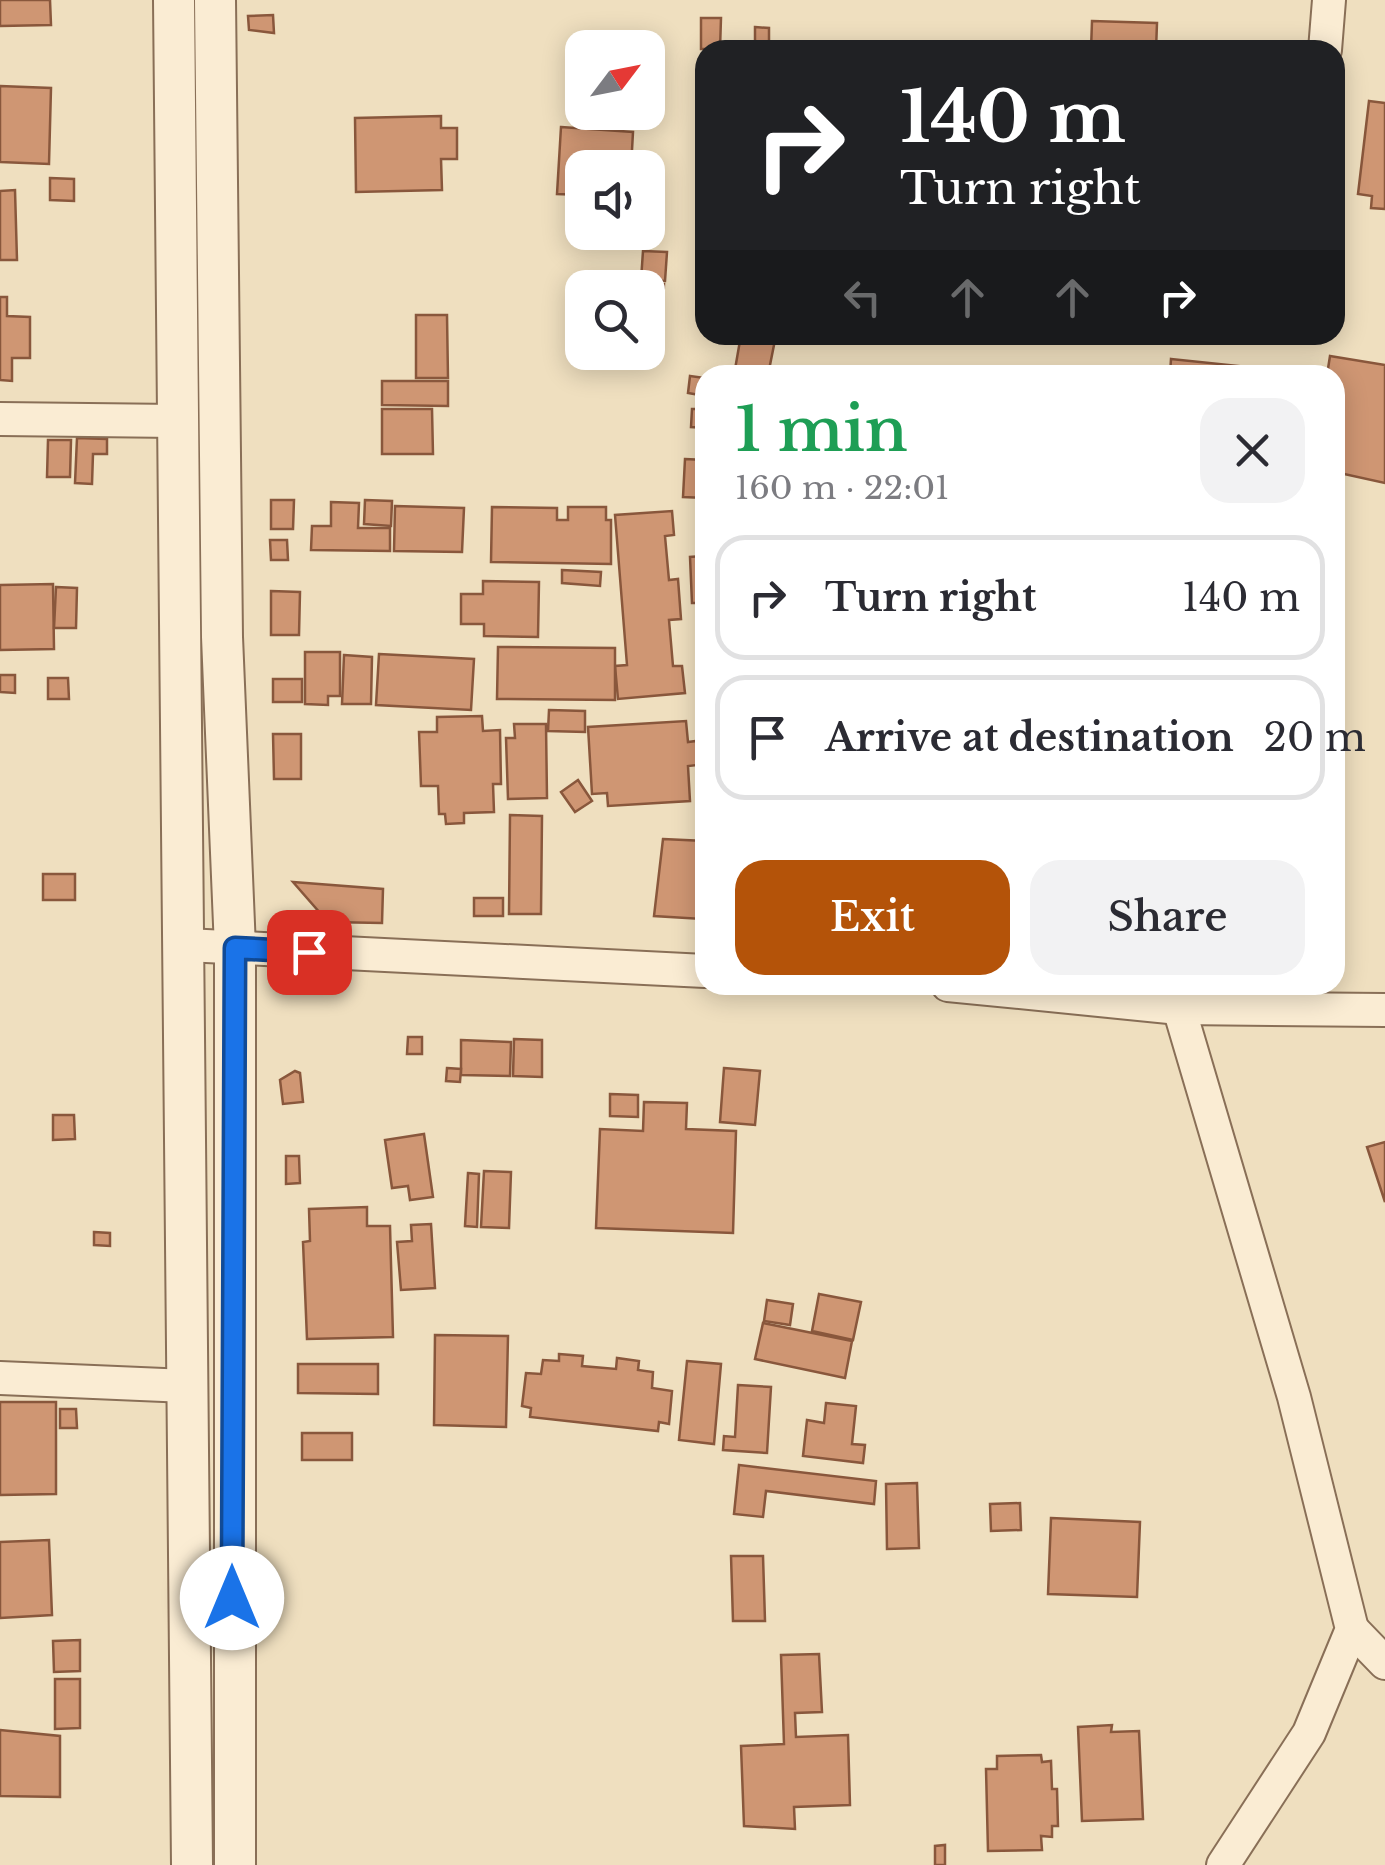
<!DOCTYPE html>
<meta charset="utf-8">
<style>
:root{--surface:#fff;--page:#f2f2f3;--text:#2b2b33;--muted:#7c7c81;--line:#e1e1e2;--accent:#b45309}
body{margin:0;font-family:"Libre Baskerville",serif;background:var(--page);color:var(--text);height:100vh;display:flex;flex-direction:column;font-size:38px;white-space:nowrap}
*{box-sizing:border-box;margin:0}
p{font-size:32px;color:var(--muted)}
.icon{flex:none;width:55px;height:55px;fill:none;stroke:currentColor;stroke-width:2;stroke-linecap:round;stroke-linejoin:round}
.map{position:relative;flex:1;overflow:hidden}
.details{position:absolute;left:695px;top:365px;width:650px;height:630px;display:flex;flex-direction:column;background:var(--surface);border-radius:30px;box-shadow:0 5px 25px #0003}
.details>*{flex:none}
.guide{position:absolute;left:695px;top:40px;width:650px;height:305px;border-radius:30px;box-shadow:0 5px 25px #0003;background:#202124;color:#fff;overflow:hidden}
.needle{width:65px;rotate:58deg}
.buttons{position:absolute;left:565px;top:30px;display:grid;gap:20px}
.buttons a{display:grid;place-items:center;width:100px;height:100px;border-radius:20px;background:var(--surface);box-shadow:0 5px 25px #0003;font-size:50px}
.pin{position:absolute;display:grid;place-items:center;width:85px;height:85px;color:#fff;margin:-42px;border-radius:20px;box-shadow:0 5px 15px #0006}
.me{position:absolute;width:110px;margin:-55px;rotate:0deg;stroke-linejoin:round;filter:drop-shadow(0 0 8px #0008)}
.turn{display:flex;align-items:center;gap:35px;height:210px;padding:0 40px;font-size:45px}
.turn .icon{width:130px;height:130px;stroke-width:2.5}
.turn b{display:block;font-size:70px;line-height:85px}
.lanes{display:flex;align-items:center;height:95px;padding:0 40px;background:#0003;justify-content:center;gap:50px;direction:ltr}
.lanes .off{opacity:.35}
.round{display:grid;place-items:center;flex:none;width:105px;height:105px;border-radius:30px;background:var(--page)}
.summary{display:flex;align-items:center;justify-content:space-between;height:170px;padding:0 40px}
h1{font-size:60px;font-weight:600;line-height:75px;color:#1e9e55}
.action{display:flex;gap:20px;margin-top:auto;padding:20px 40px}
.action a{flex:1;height:115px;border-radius:30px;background:var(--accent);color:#fff;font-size:40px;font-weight:600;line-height:115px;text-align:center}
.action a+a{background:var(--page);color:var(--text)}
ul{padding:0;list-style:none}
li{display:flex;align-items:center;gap:30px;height:125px;margin:0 20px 15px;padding:0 20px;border:5px solid var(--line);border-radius:30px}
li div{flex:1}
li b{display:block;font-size:38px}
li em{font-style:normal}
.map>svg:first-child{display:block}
</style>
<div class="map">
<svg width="1385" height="1865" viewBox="0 0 1385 1865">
<rect width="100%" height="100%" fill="#efdfbf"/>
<!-- building -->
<g fill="#cf9673" stroke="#89573c" stroke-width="2.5">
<path d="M0 0H50L51 25 0 26Z"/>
<path d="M273 15 274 33 249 30 248 16Z"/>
<path d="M701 18H721L720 49H701Z"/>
<path d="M1092 21 1157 23 1156 50H1091Z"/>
<path d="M755 27 769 28V50H755Z"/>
<path d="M0 86 51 88 49 164 0 162Z"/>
<path d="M1369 101 1385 103V209L1371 208 1372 196 1358 194Z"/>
<path d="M441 116V128H457V159H441L442 190 356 192 355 118Z"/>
<path d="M561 127 633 132 631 168H582V195L557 194Z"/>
<path d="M50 178 74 179V201L50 200Z"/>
<path d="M15 190 17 260H0V191Z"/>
<path d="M643 251 667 252 665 281 641 280Z"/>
<path d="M654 284H664L663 307 648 306Z"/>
<path d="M0 297H7V316L30 317V358H12V381L0 380Z"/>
<path d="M416 315H447L448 378H416Z"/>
<path d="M741 335H776L768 375H734Z"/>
<path d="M1330 356 1385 365V483L1335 472V375H1327Z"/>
<path d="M1171 359 1239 366 1238 375H1170Z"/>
<path d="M690 376 705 378V396L688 393Z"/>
<path d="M382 381H448V406L382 405Z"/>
<path d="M382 409H432L433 454H382Z"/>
<path d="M692 409H705V428L691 427Z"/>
<path d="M77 438 107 439V454H93L92 484 75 483Z"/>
<path d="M48 440H71L70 477H47Z"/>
<path d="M685 459 705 460V498L683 497Z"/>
<path d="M271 500H294L293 529H271Z"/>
<path d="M365 500 392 501 391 526 364 524Z"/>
<path d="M331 502 359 503 358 528H390V551L311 550 312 526H331Z"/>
<path d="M395 506 464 508 462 552 394 551Z"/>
<path d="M492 507 557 508V520H568V507H606V520H611V564L491 562Z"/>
<path d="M672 511 674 535 665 536 669 580 678 579 681 619 669 620 673 666H682L685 693 618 699 615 666 627 665 615 515Z"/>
<path d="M270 540H287L288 560H271Z"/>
<path d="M702 556 705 603H692L690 557Z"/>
<path d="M562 570 601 572 600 586 562 583Z"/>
<path d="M483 581 539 582 538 637 484 636V624H461V594H483Z"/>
<path d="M53 584 54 649 0 650V585Z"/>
<path d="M56 587 77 588 76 628H54Z"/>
<path d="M271 591 300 592 299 635H271Z"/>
<path d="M498 647 615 648V700L497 699Z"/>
<path d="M305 652H340V696H328V705L305 704Z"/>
<path d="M379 654 474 659 471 710 376 705Z"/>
<path d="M344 655 372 657 371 704H342Z"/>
<path d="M0 675H15V693L0 692Z"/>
<path d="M48 678H68L69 699H48Z"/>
<rect x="273" y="679" width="29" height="23"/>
<path d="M549 710 585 711V732L548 731Z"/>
<path d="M482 716 483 731 500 730 501 784H493L494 812 464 813V823L446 824 445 814H439L438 786H421L419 732H437V717Z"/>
<path d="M686 721 688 742 696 741 698 765 688 766 690 801 608 806 607 793 592 794 588 727Z"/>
<path d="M514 724H546L547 798 508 799 506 738H515Z"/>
<path d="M273 734H301V779H274Z"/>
<path d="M578 780 592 801 575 812 561 792Z"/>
<path d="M510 815 542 816 541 914H509Z"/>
<path d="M663 839 705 841 702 919 654 916Z"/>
<rect x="43" y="874" width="32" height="26"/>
<path d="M293 882 383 889 382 923 328 922Z"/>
<rect x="474" y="898" width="29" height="18"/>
<path d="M408 1037H422V1054H407Z"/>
<path d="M514 1039 542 1040V1077L513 1076Z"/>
<path d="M461 1040 511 1042 510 1076 461 1075Z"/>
<path d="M447 1068 461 1069 460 1082 446 1081Z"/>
<path d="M724 1068 760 1071 755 1125 720 1122Z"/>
<path d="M295 1071 300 1073 303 1102 283 1104 280 1080Z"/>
<path d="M610 1094 638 1095V1117L610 1116Z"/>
<path d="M644 1102 687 1103 686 1129 736 1131 733 1233 596 1228 600 1129 643 1131Z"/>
<path d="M53 1115H74L75 1139 53 1140Z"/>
<path d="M424 1134 433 1197 410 1200 408 1186 392 1188 385 1140Z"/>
<path d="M1385 1142V1202L1367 1147Z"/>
<path d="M286 1156H299L300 1183 286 1184Z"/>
<path d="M484 1171 511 1172 509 1228 481 1227Z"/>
<path d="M468 1173 479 1174 477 1227 465 1226Z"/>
<path d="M367 1207V1226H390L393 1337 307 1339 303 1242 310 1241 309 1209Z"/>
<path d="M431 1224 435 1288 401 1290 397 1242 412 1241 411 1225Z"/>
<path d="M94 1232 110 1233V1246L94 1245Z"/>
<path d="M819 1294 861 1302 853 1340 812 1331Z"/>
<path d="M767 1300 793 1304 790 1325 764 1321Z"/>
<path d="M763 1323 852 1341 845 1378 755 1359Z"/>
<path d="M435 1335 508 1336 506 1427 434 1425Z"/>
<path d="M559 1354 583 1356 582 1366 616 1369 617 1358 639 1361 638 1370 653 1372 652 1388 672 1391 669 1424 659 1422 658 1431 530 1417 531 1408 522 1406 526 1373 541 1374 543 1360 559 1361Z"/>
<path d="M687 1361 721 1364 714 1444 679 1440Z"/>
<path d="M298 1364H378V1394L298 1393Z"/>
<path d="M738 1385 771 1387 767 1453 723 1450 724 1436 735 1437Z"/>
<path d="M0 1402H56V1494L0 1495Z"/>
<path d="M826 1403 856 1406 852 1444 865 1445 863 1463 803 1456 807 1420 824 1423Z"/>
<path d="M60 1409H76L77 1428H60Z"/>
<rect x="302" y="1433" width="50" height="27"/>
<path d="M739 1465 876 1481 874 1504 766 1491 763 1517 734 1514Z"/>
<path d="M917 1483 919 1548 887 1549 886 1484Z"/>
<path d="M1020 1503 1021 1530 991 1531 990 1504Z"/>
<path d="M1051 1518 1140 1522 1137 1597 1048 1594Z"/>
<path d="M49 1540 52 1615 0 1618V1542Z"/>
<path d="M731 1556H763L765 1621H733Z"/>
<path d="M80 1640V1671L54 1672 53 1641Z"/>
<path d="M819 1654 822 1712 795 1713 796 1737 848 1735 850 1805 794 1807 795 1829 744 1826 741 1746 784 1744 781 1655Z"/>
<path d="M55 1679H80V1728L55 1729Z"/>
<path d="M1112 1725 1111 1732 1139 1731 1143 1819 1082 1821 1078 1727Z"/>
<path d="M0 1730 60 1736V1797L0 1796Z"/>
<path d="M1041 1755 1042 1762 1051 1761 1052 1789H1057L1058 1826H1052V1837L1041 1836 1042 1850 988 1851 986 1769H997V1756Z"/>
<path d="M945 1845V1865H935V1846Z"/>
</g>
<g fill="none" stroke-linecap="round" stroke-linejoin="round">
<defs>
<g id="minor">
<path d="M1325 50 1329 0"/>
<path d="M0 419 177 421"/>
<path d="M186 945 705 971"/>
<path d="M948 985 1179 1008 1385 1010"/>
<path d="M1179 1008 1294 1397 1352 1629 1309 1733 1223 1865"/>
<path d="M0 1378 187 1386"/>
<path d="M1352 1629 1385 1663"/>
</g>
<g id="tertiary">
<path d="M174 0 192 1865"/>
<path d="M215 0 222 637 235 948V1865"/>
</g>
</defs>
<!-- minor casing -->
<use href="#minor" stroke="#896f57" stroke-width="36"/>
<!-- tertiary casing -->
<use href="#tertiary" stroke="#896f57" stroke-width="44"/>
<!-- minor -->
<use href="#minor" stroke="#faecd3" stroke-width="32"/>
<!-- tertiary -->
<use href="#tertiary" stroke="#faecd3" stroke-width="40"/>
</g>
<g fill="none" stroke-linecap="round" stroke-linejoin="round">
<defs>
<path id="route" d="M232 1598 235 948 309 952"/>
</defs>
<!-- route casing -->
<use href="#route" stroke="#114b97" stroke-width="25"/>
<!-- route -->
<use href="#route" stroke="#1a73e8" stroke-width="18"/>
</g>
</svg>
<div class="buttons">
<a><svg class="needle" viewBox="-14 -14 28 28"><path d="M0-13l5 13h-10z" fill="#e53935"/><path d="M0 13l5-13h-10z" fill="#7c7c81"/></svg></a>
<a><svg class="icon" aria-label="sound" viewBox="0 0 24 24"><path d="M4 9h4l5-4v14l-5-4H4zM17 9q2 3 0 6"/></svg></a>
<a><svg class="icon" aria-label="search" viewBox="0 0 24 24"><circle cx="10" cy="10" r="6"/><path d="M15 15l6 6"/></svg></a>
</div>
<div class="pin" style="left:309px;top:952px;background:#d93025"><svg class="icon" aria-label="arrive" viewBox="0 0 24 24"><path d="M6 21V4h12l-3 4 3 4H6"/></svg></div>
<svg class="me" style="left:232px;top:1598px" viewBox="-20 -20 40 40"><circle r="19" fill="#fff"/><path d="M0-13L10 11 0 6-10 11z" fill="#1a73e8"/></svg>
<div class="guide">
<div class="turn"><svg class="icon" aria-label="right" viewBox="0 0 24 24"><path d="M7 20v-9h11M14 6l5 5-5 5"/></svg><div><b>140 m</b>Turn right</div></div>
<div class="lanes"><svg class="icon off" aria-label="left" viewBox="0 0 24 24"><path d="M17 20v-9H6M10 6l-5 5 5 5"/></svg><svg class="icon off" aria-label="ahead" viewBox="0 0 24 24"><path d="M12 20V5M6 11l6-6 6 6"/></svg><svg class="icon off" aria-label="ahead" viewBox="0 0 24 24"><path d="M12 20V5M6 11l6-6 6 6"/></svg><svg class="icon" aria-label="right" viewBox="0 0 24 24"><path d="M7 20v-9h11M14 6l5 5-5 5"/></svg></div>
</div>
<section class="details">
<div class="summary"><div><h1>1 min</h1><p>160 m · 22:01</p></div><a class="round"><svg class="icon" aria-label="close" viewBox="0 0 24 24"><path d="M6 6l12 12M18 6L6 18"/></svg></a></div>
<ul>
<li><svg class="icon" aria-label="right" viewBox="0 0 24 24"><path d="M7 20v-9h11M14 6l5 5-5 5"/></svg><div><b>Turn right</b></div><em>140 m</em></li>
<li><svg class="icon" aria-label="arrive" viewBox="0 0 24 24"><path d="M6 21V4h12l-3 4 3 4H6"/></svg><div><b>Arrive at destination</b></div><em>20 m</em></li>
</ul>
<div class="action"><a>Exit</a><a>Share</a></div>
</section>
</div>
